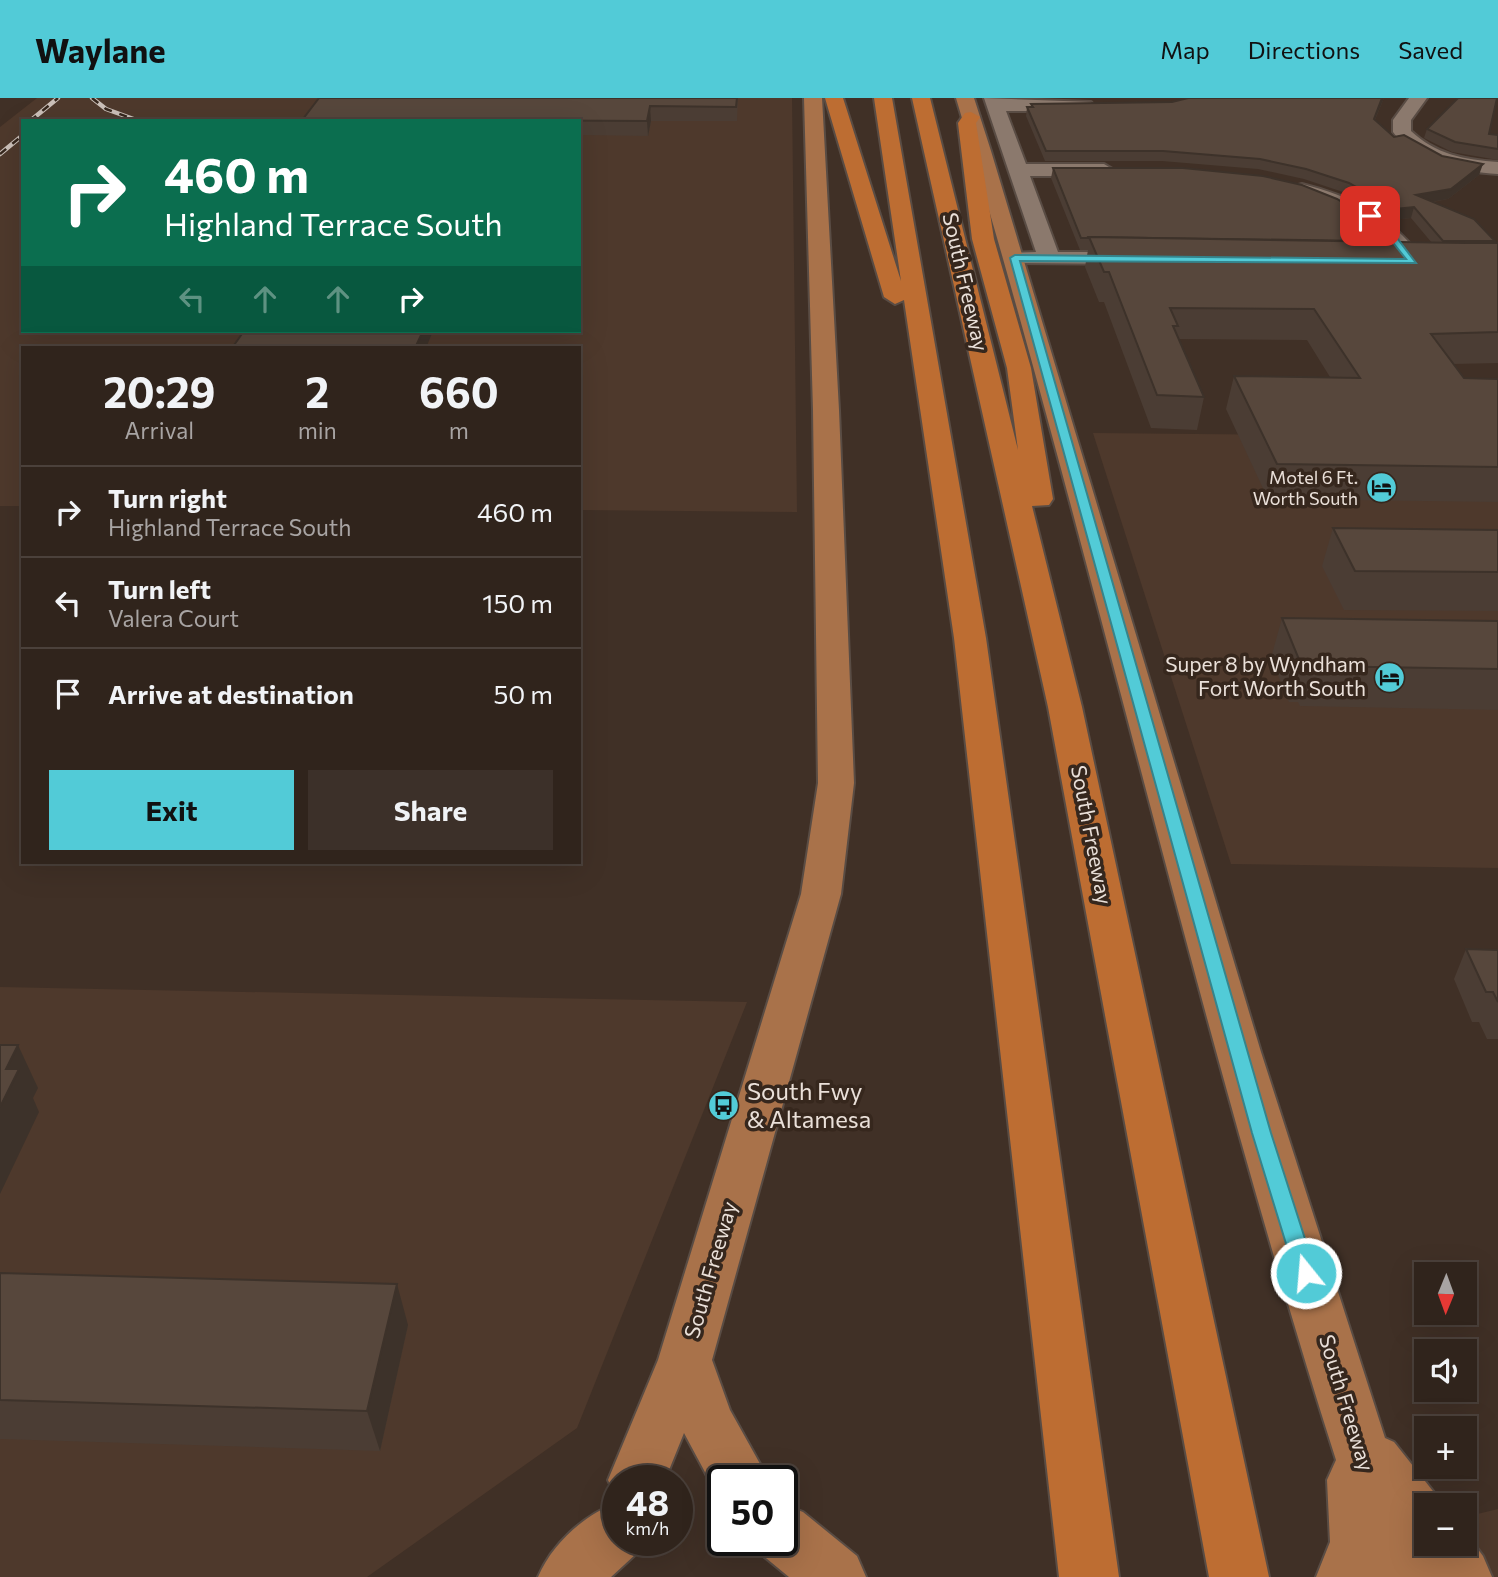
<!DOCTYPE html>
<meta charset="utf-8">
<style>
:root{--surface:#30241c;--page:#3c3029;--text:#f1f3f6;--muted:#a8a4a3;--line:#4b413b;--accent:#52cbd7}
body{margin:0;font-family:Commissioner,sans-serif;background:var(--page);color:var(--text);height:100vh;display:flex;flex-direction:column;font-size:26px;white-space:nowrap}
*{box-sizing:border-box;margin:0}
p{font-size:23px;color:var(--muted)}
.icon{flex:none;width:38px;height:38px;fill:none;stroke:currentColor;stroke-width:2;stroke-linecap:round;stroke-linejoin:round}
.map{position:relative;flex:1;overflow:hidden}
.panel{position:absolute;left:21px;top:248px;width:560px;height:518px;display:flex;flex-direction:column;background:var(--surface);border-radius:0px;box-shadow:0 7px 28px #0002,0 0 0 2px var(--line)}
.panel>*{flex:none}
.hud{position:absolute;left:21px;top:21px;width:560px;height:214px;border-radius:0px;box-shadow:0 7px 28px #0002,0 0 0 2px var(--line);background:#0b6e4f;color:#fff;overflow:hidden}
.needle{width:46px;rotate:181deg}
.fabs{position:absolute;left:1414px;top:1164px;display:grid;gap:14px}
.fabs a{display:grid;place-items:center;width:63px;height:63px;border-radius:0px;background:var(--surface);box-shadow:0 7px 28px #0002,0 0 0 2px var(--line);font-size:35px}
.speed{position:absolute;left:602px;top:1367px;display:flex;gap:14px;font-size:35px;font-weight:700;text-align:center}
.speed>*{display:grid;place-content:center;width:91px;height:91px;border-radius:50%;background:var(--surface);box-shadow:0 7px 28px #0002,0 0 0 2px var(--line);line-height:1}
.speed small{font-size:18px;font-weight:400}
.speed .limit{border:4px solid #111;border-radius:10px;background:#fff;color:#111}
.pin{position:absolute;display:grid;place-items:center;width:60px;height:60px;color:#fff;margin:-30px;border-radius:14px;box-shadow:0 4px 10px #0006}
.me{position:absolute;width:77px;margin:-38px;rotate:343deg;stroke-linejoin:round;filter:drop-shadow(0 0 5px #0008)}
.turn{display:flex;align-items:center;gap:24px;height:147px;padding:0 28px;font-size:32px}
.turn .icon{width:91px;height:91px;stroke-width:2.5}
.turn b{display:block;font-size:49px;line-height:60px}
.lanes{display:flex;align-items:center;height:66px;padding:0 28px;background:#0003;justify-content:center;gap:35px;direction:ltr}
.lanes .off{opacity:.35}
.eta{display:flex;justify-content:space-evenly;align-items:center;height:119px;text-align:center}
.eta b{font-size:42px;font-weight:700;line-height:49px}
.action{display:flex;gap:14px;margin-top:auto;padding:14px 28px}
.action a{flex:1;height:80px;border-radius:0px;background:var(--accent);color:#111;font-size:28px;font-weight:700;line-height:80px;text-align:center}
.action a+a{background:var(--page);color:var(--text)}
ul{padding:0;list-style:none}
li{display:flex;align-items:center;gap:21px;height:91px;padding:0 28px;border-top:2px solid var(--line)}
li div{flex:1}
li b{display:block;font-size:26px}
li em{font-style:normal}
header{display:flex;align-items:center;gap:42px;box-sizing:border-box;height:98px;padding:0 35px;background:var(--accent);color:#111}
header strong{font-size:33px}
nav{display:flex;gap:38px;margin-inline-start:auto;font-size:24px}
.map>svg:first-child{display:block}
</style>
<header>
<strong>Waylane</strong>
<nav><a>Map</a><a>Directions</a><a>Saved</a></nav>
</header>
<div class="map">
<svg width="1498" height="1479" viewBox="0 0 1498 1479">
<rect width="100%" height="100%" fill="#403026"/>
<!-- built -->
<g fill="#4e392c" fill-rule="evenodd">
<path d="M37 0H792L797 414 579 412V250H23V408H0V29ZM23 23H579V233H23Z"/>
<path d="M1093 335 1498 339V770L1231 766Z"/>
<path d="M0 889 747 904 577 1330 367 1479H0Z"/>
<path d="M1498 1411V1479H1492L1465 1432V1419Z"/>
</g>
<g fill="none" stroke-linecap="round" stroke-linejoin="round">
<defs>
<g id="minor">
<path d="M984 0 1091 4 1094 8 1085 13H1006L1026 66H1104L1114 72 1104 78H1030L1058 154H1139L1147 156 1150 161 1147 166 1007 165 1004 160 1007 155 1036 154Z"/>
<path d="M1409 0H1427L1411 22V33C1435 56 1465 62 1498 64V76C1460 73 1417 67 1393 34V22Z"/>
<path d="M1302 86C1352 98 1394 120 1424 163L1421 168H1405C1371 127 1345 111 1295 96L1292 92 1295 88Z"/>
</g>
<g id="major">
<path d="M804 0H822L839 312 854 685 841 796 712 1262 730 1312 769 1382H723V1403L720 1402 684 1335 665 1382H618V1402L608 1382 658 1262 801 796 818 685 813 312Z"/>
<path d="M956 0H974L991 53 1261 954 1385 1340 1394 1344 1444 1407H1426V1446H1465V1434L1483 1458 1492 1479H1316L1330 1444 1327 1382 1336 1362C1193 913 1092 451 956 0Z"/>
<path d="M616 1405 618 1442H642L637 1455 611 1479H538C552 1446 583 1418 616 1405Z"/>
<path d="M782 1406 803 1414 857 1458 866 1479H789L761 1456 756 1442H782Z"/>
</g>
<g id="highway">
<path d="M825 0H843L901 183 874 0H892L986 540 1119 1479H1059L954 540 904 202 895 206 884 199Z"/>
<path d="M912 0H930L1018 352 1007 270 972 141 958 25 965 15 971 14 980 19 976 25 994 141 1031 270 1053 401 1049 407 1032 408 1082 609 1269 1479H1209L1048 609Z"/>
</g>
</defs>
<!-- minor casing -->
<use href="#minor" stroke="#594c44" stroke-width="4"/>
<!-- major casing -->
<use href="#major" stroke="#594c44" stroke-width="4"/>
<!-- highway casing -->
<use href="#highway" stroke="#594c44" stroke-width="4"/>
<!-- minor -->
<use href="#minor" fill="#8b796d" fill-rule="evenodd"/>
<!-- major -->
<use href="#major" fill="#a9724a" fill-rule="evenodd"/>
<!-- highway -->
<use href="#highway" fill="#bd6d32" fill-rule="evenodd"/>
<defs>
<g id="rail">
<path d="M92 0 106 11 139 23"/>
<path d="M30 23 58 0"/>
<path d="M0 56 23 37"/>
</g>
</defs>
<!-- rail casing -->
<use href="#rail" stroke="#cbc0b9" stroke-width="4.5"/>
<!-- rail -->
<use href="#rail" stroke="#36271d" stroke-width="2.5" stroke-dasharray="8" stroke-linecap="butt"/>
</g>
<!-- wall -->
<g fill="#4b3d34">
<path d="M319 0H738L737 23H651L648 38 579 37V23H303V21Z"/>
<path d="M1188 0H1384L1375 22 1394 39 1442 58 1479 77 1448 101 1433 104 1495 143 1494 145H1498V265L1453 266 1464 280 1498 281V404L1268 401 1226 311 1234 278 1330 279 1307 242 1179 241 1204 299 1197 332 1151 330 1104 204H1099L1085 169 1088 152H1080L1051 80 1053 70 1357 126H1355L1367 144 1432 145 1411 120 1392 122 1346 95 1304 81 1258 71 1162 63H1045L1026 18 1027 9H1031V6L1172 4Z"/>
<path d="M1427 31 1498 37V62L1452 54 1424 40Z"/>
<path d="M1333 430 1498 432V513L1344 512 1322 468Z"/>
<path d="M1282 520 1498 523V612L1300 608 1298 604H1289L1271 560Z"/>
<path d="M1466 851 1498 852V941H1487L1479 924H1472L1454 881Z"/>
<path d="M0 1175 408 1227 380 1353 0 1341Z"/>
</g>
<!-- shaded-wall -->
<g fill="#3d322a">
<path d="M1382 0H1384L1371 30 1374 21Z"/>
<path d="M650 8 651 23 648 38 647 23Z"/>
<path d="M1483 66 1479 77 1448 101 1413 107 1416 97Z"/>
<path d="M1414 109 1411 120 1392 122 1395 111Z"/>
<path d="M1360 115 1357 126 1344 127 1347 116Z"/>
<path d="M423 233H433L426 250H415Z"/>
<path d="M18 947 38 990 33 1000 39 1014 0 1096V1009L6 971Z"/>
<path d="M397 1186 408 1227 380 1353 367 1313Z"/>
</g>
<!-- building -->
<g fill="#57473c" stroke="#3d322a" stroke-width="2">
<path d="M319 0H737L736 9 650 8 647 23 303 21Z"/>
<path d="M1188 0H1382L1374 21 1394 39 1404 37 1442 58 1483 66 1451 91 1416 97 1474 121 1495 143H1443L1414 109 1395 111 1349 85 1306 71 1260 61 1163 53H1046L1027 9H1033L1031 6 1172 4Z"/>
<path d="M1458 0H1497L1489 36 1498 37V51L1455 44 1427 31Z"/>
<path d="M1053 70H1183L1263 78 1302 87 1337 101 1360 115 1347 116 1367 143 1089 139 1090 140H1081Z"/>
<path d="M1089 139 1465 145H1498V234L1431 236 1464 280 1498 281V369L1277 366 1234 278 1360 280 1314 211 1170 210 1178 228H1173L1204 299 1157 297 1109 174H1104Z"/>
<path d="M244 233H423L415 250H232Z"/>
<path d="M1333 430 1498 432V474L1355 473Z"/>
<path d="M1282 520 1498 523V571L1312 568 1310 564H1300Z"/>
<path d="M1466 851 1498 852V904L1493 894H1486Z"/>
<path d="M0 947H18L6 971H19L0 1009Z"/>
<path d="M0 1175 397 1186 367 1313 0 1302Z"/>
</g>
<!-- route -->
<path fill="#52cbd7" stroke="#35848c" stroke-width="2" d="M1370 116 1388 128 1416 165 1020 163 1271 1035 1316 1175 1313 1181 1306 1184 1298 1181 1295 1175 1252 1035 1010 160 1015 157 1406 161 1382 131 1367 120Z"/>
<!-- icons -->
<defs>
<symbol id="hotel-disc" viewBox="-11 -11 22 22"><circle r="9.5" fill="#52cbd7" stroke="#36271d"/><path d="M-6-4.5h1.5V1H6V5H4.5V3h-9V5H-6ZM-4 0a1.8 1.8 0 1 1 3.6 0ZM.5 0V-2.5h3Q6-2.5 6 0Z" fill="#111"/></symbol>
<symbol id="bus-disc" viewBox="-11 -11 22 22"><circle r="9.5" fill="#52cbd7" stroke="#36271d"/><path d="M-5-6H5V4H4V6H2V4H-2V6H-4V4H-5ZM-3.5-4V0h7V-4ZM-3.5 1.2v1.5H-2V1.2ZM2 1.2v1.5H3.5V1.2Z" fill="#111"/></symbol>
</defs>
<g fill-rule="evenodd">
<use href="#hotel-disc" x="1364" y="372" width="35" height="35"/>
<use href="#hotel-disc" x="1372" y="562" width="35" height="35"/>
<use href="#bus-disc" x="706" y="990" width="35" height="35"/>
</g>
<g text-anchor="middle" stroke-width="7" stroke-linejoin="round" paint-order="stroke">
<!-- far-poi labels -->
<g font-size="18" fill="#eae0d9" stroke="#36271d" text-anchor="end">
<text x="1358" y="386">Motel 6 Ft.<tspan x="1358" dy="21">Worth South</tspan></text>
</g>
<!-- street labels -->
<g font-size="21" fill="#eae0d9" stroke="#36271d">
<text transform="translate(965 184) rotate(77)" y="7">South Freeway</text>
<text transform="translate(1091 737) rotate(79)" y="7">South Freeway</text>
<text transform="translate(711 1172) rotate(-74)" y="7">South Freeway</text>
<text transform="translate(1346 1305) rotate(73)" y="7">South Freeway</text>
</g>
<!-- poi labels -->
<g font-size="21" fill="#eae0d9" stroke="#36271d" text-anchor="end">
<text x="1366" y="574">Super 8 by Wyndham<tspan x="1366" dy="24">Fort Worth South</tspan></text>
</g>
<!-- near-poi labels -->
<g font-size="24" fill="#eae0d9" stroke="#36271d" text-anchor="start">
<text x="747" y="1002">South Fwy<tspan x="747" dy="28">&amp; Altamesa</tspan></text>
</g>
</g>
</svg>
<div class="fabs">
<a><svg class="needle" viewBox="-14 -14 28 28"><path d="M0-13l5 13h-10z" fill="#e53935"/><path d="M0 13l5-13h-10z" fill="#a8a4a3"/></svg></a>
<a><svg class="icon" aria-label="sound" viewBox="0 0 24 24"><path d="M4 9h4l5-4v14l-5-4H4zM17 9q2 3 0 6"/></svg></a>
<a>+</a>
<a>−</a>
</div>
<div class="speed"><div>48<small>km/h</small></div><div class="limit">50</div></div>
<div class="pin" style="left:1370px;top:118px;background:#d93025"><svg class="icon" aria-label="arrive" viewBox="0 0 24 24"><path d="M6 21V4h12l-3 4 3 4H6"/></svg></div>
<svg class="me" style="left:1306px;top:1175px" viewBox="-20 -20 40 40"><circle r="17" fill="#52cbd7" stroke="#fff" stroke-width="3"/><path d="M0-11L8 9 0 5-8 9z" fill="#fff"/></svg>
<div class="hud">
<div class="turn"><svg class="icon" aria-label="right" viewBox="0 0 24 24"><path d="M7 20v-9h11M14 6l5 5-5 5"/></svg><div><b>460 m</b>Highland Terrace South</div></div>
<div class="lanes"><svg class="icon off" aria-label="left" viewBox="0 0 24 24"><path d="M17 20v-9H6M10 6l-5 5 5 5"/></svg><svg class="icon off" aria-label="ahead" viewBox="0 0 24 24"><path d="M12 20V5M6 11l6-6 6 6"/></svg><svg class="icon off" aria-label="ahead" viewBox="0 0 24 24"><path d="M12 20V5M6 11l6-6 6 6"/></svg><svg class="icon" aria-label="right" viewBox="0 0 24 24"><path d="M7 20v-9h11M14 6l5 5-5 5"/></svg></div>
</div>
<section class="panel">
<div class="eta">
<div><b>20:29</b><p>Arrival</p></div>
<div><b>2</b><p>min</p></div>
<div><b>660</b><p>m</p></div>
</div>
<ul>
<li><svg class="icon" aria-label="right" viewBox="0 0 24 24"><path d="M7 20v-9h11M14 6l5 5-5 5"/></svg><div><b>Turn right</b><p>Highland Terrace South</p></div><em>460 m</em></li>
<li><svg class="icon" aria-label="left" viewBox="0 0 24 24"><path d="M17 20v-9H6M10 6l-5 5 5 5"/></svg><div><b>Turn left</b><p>Valera Court</p></div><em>150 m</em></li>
<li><svg class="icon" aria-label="arrive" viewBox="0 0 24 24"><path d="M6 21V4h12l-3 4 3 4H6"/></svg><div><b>Arrive at destination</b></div><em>50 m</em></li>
</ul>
<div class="action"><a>Exit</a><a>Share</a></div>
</section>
</div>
